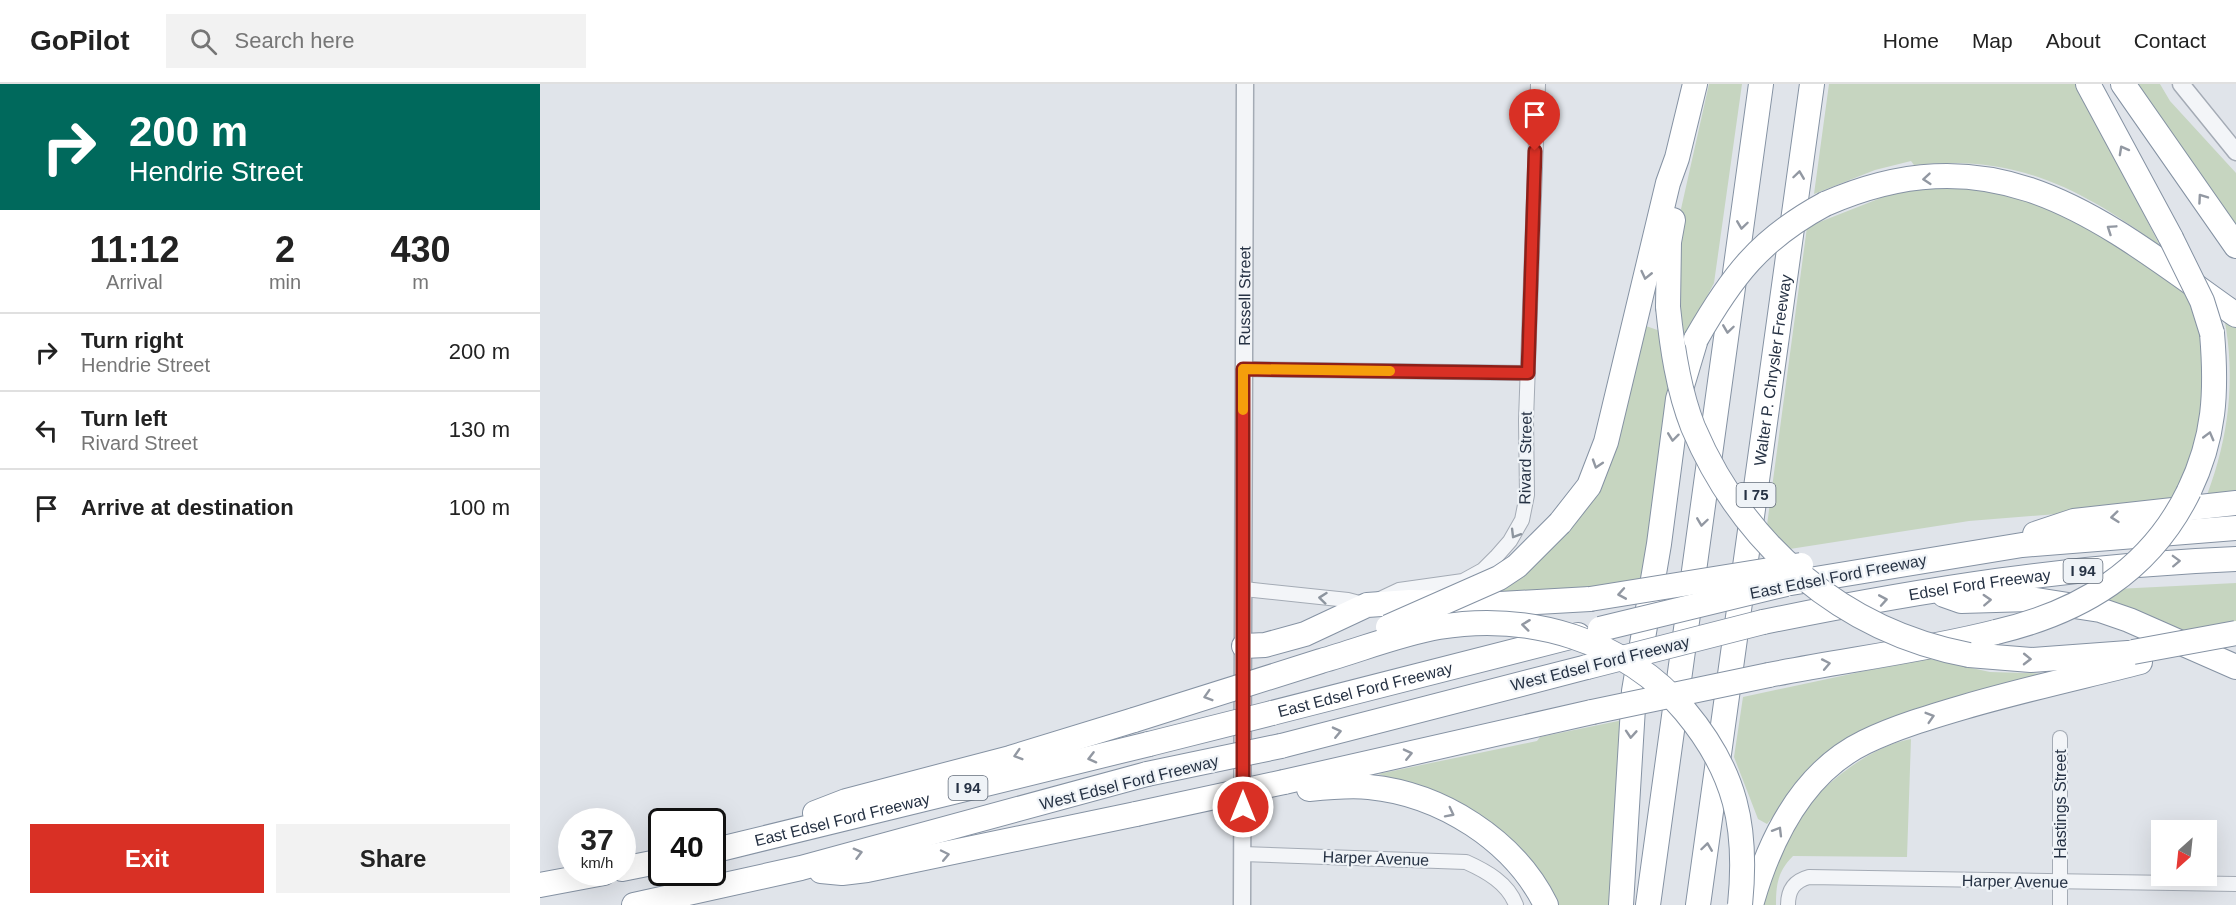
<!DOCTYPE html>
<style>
:root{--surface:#fff;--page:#f2f2f2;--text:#222;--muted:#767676;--line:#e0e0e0;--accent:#d93025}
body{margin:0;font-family:Arial,sans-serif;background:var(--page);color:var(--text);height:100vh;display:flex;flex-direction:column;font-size:22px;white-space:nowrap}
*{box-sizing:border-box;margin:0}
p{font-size:20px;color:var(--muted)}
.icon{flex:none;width:33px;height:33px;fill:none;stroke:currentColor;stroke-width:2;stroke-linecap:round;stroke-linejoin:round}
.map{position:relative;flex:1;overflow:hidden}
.panel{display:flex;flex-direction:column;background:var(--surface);width:540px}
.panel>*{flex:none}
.guide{background:#00695c;color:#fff;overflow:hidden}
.needle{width:39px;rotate:207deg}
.tools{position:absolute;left:1611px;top:736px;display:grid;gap:12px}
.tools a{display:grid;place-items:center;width:66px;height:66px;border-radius:0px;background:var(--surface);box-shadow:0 6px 24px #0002;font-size:30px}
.speed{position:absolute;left:18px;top:724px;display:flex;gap:12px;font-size:30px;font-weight:700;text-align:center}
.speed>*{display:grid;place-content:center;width:78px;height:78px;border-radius:50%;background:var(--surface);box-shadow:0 6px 24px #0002;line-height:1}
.speed small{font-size:15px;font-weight:400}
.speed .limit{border:3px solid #111;border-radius:9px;background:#fff;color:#111}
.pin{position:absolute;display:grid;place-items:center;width:51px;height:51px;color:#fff;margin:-62px -26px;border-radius:50% 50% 50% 0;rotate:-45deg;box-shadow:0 0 6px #0007}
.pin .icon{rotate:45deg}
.me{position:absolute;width:66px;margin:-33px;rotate:0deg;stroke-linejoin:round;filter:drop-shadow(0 0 4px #0008)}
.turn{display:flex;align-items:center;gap:21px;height:126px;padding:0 30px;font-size:27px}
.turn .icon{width:78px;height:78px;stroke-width:2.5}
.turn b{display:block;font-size:42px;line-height:51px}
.eta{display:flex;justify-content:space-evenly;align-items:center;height:102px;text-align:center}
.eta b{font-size:36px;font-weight:600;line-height:42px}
.cta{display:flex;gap:12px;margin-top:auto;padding:12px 30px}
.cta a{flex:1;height:69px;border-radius:0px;background:var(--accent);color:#fff;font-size:24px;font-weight:600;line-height:69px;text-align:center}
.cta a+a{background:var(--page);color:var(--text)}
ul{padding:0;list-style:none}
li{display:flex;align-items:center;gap:18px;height:78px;padding:0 30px;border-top:2px solid var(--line)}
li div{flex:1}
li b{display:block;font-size:22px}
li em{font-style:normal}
header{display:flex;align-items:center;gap:36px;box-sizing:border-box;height:84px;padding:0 30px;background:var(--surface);border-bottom:2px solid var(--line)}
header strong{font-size:28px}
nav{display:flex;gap:33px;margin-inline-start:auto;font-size:21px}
.search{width:420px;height:54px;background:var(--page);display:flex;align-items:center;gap:15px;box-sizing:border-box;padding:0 21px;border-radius:0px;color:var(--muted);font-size:22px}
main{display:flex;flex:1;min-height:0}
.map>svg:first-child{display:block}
</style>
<header>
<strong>GoPilot</strong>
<div class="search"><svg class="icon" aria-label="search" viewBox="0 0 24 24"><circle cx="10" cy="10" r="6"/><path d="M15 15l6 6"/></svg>Search here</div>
<nav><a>Home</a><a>Map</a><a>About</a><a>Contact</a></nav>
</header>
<main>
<section class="panel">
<div class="guide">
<div class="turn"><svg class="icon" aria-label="right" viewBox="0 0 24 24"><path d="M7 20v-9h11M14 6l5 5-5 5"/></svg><div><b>200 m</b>Hendrie Street</div></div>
</div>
<div class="eta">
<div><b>11:12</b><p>Arrival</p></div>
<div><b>2</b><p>min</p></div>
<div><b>430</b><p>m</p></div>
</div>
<ul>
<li><svg class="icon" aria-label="right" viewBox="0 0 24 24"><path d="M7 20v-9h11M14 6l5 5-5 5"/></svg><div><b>Turn right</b><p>Hendrie Street</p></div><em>200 m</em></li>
<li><svg class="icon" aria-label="left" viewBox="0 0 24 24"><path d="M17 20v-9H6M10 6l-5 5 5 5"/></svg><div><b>Turn left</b><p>Rivard Street</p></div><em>130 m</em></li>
<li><svg class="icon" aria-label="arrive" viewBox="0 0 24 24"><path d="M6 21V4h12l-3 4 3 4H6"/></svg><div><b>Arrive at destination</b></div><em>100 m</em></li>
</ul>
<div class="cta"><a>Exit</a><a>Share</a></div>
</section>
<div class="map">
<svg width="1696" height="821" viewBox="0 0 1696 821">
<rect width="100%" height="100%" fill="#e0e4ea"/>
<!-- green -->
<g fill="#c6d5c0">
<path d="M1169 0H1202L1174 199 1140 264 1126 316 1102 496 1058 504 959 512 954 502 1018 454 1106 242 1123 248 1138 165 1141 125Z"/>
<path d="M1289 0H1538L1620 162C1540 104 1476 70 1374 81L1371 77 1335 86 1274 110Z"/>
<path d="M1595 0H1620L1630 17 1696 89V145Z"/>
<path d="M1450 99 1520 121 1648 205 1663 246 1669 308 1659 360 1631 421 1429 437 1250 465 1227 441 1267 143 1361 106Z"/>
<path d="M1684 233 1696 239V406L1667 411C1689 353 1696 294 1684 233Z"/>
<path d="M1696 499V538L1636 548 1591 524 1536 507Z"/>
<path d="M1386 574 1450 588 1522 590 1426 614 1263 697 1227 740 1218 735 1194 673 1203 613Z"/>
<path d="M1083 636 1069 821H1019L1017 814 884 705 838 690 997 657 1000 653Z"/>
<path d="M1371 655 1367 773 1253 772C1238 787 1236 800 1236 821H1223C1229 801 1235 769 1246 751 1270 710 1325 663 1371 655Z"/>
</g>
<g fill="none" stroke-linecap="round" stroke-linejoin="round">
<defs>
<g id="minor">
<path d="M703 285 988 289"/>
<path d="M704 505 808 516 827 521 859 506 923 497 943 486 956 473 970 457 982 436 987 411 986 336 998 0"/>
<path d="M702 770 926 778C946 787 968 799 976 821"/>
<path d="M1248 821C1248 806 1254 797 1269 793L1696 800"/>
<path d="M1520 821V654"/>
</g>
<g id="tertiary">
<path d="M1641 0 1696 68"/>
<path id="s1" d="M702 821 705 0"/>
</g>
<g id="motorway">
<path d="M1548 0 1631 154"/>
<path d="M1583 0 1696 162"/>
<path d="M1285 120C1458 44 1562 136 1696 231"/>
<path d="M1128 223 1129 158 1133 136"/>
<path d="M1649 407C1675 353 1677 308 1672 249"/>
<path d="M1020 439 1049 402 1066 358 1128 99 1137 74 1155 0"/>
<path d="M1495 450 1534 437 1696 419"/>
<path d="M1251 499 1482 461 1696 444"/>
<path d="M1404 511 1421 517 1490 515 1560 526 1589 536 1696 583"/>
<path id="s2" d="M1223 538C1379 506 1537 481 1696 475"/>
<path d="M704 562 725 561 765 550 827 521 870 518 960 520 1050 515"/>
<path d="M1429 571 1491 576 1588 569"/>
<path d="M1229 591C1304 576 1381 567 1456 548"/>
<path id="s3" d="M732 629 1038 551"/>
<path d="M741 662 1047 583"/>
<path d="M744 698 1052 628"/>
<path d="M769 705C789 703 809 701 829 703 901 710 974 756 1006 821"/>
<path d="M275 729 306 717 470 674 594 636"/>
<path id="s4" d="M172 767 609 660"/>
<path d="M82 785 122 777"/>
<path d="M281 787 302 789 327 786 596 730"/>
<path d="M0 801 64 789"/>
<path d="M94 821 261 784 607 690"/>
<path d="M1081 821 1094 607 1119 460 1138 315 1156 255"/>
<path d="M1108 821 1221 0"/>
<path id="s5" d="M1158 821 1272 0"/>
<path d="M1211 821C1229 757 1261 689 1325 658 1356 643 1390 633 1424 623 1482 606 1541 593 1600 578"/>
</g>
</defs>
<!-- minor casing -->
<use href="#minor" stroke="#a4abb5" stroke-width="16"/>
<!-- tertiary casing -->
<use href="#tertiary" stroke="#a4abb5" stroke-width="19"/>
<!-- motorway casing -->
<use href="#motorway" stroke="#8592a3" stroke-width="26"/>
<!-- minor -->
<use href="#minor" stroke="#f3f5f8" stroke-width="14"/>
<!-- tertiary -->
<use href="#tertiary" stroke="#f3f5f8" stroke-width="16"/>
<!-- motorway -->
<use href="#motorway" stroke="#fff" stroke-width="24"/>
<defs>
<g id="motorway-bridge">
<path d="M1631 154 1662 217 1672 249"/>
<path d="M1128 223C1132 263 1138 305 1153 343 1203 461 1302 547 1429 571"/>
<path d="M1156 255C1192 192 1220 155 1285 120"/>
<path d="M1050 515 1261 481"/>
<path d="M848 543 959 494 977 482 1020 439"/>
<path d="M1060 545 1246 500"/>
<path d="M1456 548C1541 528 1610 487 1649 407"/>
<path d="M1593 568 1696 549"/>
<path d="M1047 583 1223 538"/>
<path d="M1052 628 1229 591"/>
<path d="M594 636C657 616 719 596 781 577 820 566 859 550 899 543 989 528 1085 556 1145 627 1196 688 1208 743 1200 821"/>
<path d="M609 660 732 629"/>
<path d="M607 690 741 662"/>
<path d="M596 730 744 698"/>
</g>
</defs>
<!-- motorway-bridge casing -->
<use href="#motorway-bridge" stroke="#8592a3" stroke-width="26" stroke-linecap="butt"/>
<!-- motorway-bridge -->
<use href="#motorway-bridge" stroke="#fff" stroke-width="24"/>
</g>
<!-- one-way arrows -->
<defs><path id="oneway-chevron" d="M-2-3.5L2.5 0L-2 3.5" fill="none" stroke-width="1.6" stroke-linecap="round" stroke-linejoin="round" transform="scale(1.5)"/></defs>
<g stroke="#9298a2">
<use href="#oneway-chevron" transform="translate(1583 66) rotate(-119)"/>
<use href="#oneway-chevron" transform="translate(1259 91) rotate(-82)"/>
<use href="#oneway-chevron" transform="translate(1387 95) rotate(175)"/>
<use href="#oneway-chevron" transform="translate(1662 114) rotate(-125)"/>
<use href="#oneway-chevron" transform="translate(1202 141) rotate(98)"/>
<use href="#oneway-chevron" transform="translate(1571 145) rotate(-146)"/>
<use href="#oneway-chevron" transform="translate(1106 191) rotate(103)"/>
<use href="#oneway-chevron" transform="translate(1188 245) rotate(98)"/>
<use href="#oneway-chevron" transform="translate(1669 352) rotate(-75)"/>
<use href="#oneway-chevron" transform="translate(1133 353) rotate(97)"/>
<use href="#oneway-chevron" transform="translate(1057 380) rotate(108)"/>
<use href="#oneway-chevron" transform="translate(1575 433) rotate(174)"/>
<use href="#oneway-chevron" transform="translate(1162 438) rotate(98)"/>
<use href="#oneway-chevron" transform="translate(1636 477) rotate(-2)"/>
<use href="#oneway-chevron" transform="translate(1082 510) rotate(170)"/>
<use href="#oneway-chevron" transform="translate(1343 516) rotate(-10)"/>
<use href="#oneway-chevron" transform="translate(1447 516) rotate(-3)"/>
<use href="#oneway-chevron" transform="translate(986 541) rotate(-173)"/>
<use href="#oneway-chevron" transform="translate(1487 575) rotate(1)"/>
<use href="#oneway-chevron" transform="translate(1286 580) rotate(-11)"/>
<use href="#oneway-chevron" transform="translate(668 612) rotate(163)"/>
<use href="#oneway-chevron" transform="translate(1390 633) rotate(-17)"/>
<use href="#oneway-chevron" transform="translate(797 648) rotate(-13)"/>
<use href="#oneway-chevron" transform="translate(1091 650) rotate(94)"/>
<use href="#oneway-chevron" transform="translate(868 670) rotate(-13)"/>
<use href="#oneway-chevron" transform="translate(478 671) rotate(163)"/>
<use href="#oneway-chevron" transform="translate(552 674) rotate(166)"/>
<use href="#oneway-chevron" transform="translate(910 729) rotate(27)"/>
<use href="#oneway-chevron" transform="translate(1238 747) rotate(-59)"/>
<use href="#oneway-chevron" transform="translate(1167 763) rotate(-82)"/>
<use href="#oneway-chevron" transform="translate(318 769) rotate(-15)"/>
<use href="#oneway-chevron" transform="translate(405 771) rotate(-12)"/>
</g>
<g stroke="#8c949e">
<use href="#oneway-chevron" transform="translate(975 450) rotate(121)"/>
<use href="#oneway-chevron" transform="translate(783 514) rotate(-174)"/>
</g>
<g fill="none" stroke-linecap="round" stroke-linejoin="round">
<defs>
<path id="route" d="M703 723V285L988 289 995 67"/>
</defs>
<!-- route casing -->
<use href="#route" stroke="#8d1f18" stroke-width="15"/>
<!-- route -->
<use href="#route" stroke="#d93025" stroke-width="10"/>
<!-- slow -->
<path stroke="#f59e0b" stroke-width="10" d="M703 326V285L850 287"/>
</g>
<g text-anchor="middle" stroke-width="4.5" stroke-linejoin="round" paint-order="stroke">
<!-- shield labels -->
<g fill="#eff3f7" stroke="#626c7a" stroke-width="1.5">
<rect x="1196.5" y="399" width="39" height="24" rx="4.5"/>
<rect x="1523.5" y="475" width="39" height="24" rx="4.5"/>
<rect x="408.5" y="692" width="39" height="24" rx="4.5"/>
</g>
<g font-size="15" font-weight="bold" fill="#263244">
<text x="1216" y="416">I 75</text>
<text x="1543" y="492">I 94</text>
<text x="428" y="709">I 94</text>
</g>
<!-- street labels -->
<g font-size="16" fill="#263244" stroke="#eff3f7">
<text dy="6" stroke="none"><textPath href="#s1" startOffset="609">Russell Street</textPath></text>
<text dy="6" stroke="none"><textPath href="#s5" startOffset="540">Walter P. Chrysler Freeway</textPath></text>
<text transform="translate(985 374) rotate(-89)" y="6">Rivard Street</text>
<text transform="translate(1298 492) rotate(-11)" y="6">East Edsel Ford Freeway</text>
<text dy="6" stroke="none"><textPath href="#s2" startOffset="220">Edsel Ford Freeway</textPath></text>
<text transform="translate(1060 579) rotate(-14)" y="6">West Edsel Ford Freeway</text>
<text dy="6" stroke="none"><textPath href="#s3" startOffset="96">East Edsel Ford Freeway</textPath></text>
<text transform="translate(589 698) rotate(-14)" y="6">West Edsel Ford Freeway</text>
<text transform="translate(1520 720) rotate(-90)" y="6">Hastings Street</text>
<text dy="6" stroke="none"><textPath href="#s4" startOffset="134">East Edsel Ford Freeway</textPath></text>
<text transform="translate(836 774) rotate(2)" y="6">Harper Avenue</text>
<text transform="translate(1475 797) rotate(1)" y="6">Harper Avenue</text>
</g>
</g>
</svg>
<div class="tools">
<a><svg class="needle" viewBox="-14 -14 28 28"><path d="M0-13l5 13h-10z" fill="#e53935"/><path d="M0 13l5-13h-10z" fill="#767676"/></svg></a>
</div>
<div class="speed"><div>37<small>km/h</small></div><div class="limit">40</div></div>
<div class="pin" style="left:995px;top:67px;background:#d93025"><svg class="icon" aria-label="arrive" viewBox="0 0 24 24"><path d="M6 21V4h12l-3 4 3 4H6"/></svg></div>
<svg class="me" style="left:703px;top:723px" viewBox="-20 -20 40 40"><circle r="17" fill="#d93025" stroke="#fff" stroke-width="3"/><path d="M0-11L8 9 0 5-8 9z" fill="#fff"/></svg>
</div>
</main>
